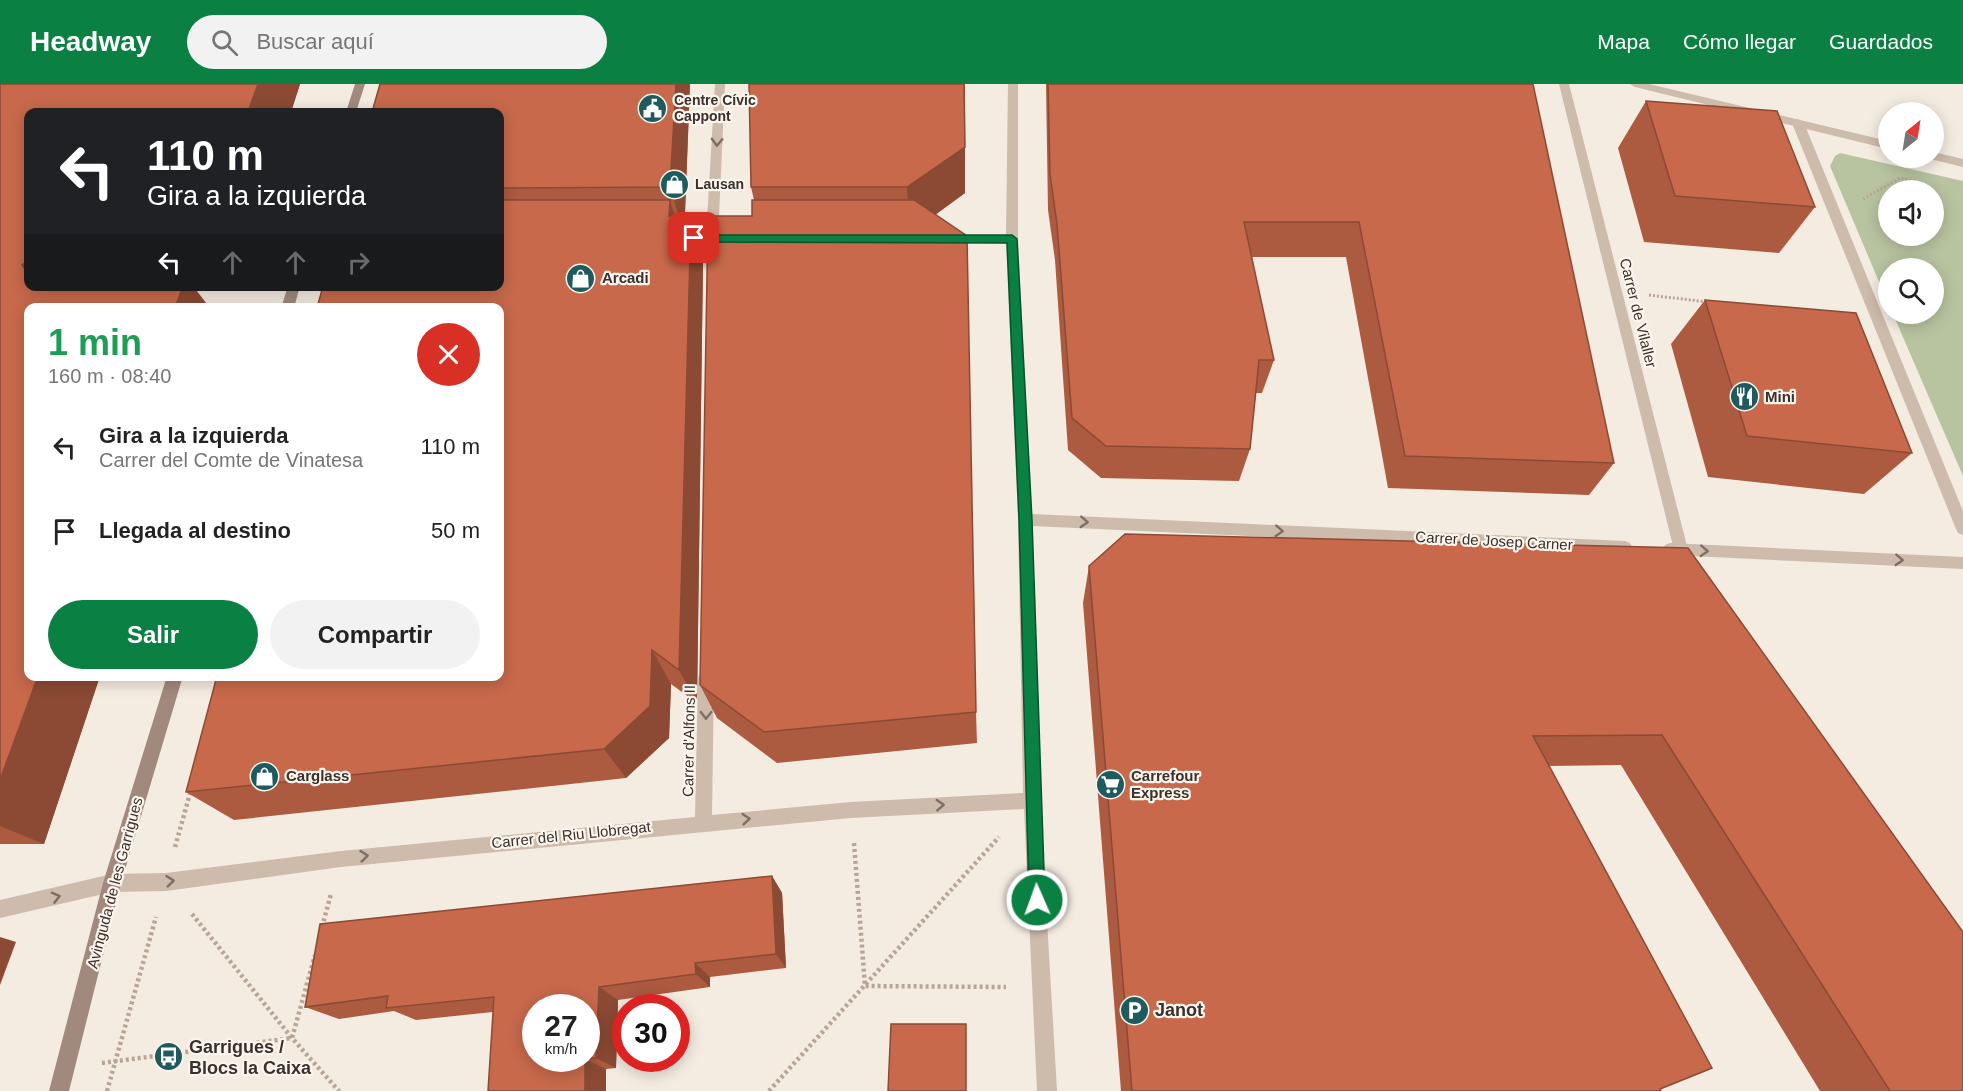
<!DOCTYPE html>
<html lang="es">
<meta charset="utf-8">
<style>
:root{--surface:#fff;--page:#f2f2f2;--text:#222;--muted:#767676;--accent:#0b8043}
body{margin:0;font-family:Arial,sans-serif;background:var(--page);color:var(--text);height:100vh;display:flex;flex-direction:column;font-size:22px;white-space:nowrap}
*{box-sizing:border-box;margin:0}
p{font-size:20px;color:var(--muted)}
.icon{flex:none;width:33px;height:33px;fill:none;stroke:currentColor;stroke-width:2;stroke-linecap:round;stroke-linejoin:round}
.map{position:relative;flex:1;overflow:hidden}
.side{position:absolute;left:24px;top:219px;width:480px;height:378px;display:flex;flex-direction:column;background:var(--surface);border-radius:12px;box-shadow:0 3px 15px #0003}
.side>*{flex:none}
.hud{position:absolute;left:24px;top:24px;width:480px;height:183px;border-radius:12px;box-shadow:0 3px 15px #0003;background:#202124;color:#fff;overflow:hidden}
.needle{width:39px;rotate:30deg}
.controls{position:absolute;left:1878px;top:18px;display:grid;gap:12px}
.controls a{display:grid;place-items:center;width:66px;height:66px;border-radius:50%;background:var(--surface);box-shadow:0 3px 15px #0003;font-size:30px}
.speed{position:absolute;left:522px;top:910px;display:flex;gap:12px;font-size:30px;font-weight:700;text-align:center}
.speed>*{display:grid;place-content:center;width:78px;height:78px;border-radius:50%;background:var(--surface);box-shadow:0 3px 15px #0003;line-height:1}
.speed small{font-size:15px;font-weight:400}
.speed .limit{border:9px solid #d22;background:#fff;color:#111}
.pin{position:absolute;display:grid;place-items:center;width:51px;height:51px;color:#fff;margin:-26px;border-radius:12px;box-shadow:0 3px 9px #0006}
.me{position:absolute;width:66px;margin:-33px;rotate:358deg;stroke-linejoin:round;filter:drop-shadow(0 0 4px #0008)}
.turn{display:flex;align-items:center;gap:21px;height:126px;padding:0 24px;font-size:27px}
.turn .icon{width:78px;height:78px;stroke-width:2.5}
.turn b{display:block;font-size:42px;line-height:51px}
.lanes{display:flex;align-items:center;height:57px;padding:0 24px;background:#0003;justify-content:center;gap:30px;direction:ltr}
.lanes .off{opacity:.35}
.round{display:grid;place-items:center;flex:none;width:63px;height:63px;border-radius:32px;background:var(--page)}
.overview{display:flex;align-items:center;justify-content:space-between;height:102px;padding:0 24px}
h1{font-size:36px;font-weight:600;line-height:45px;color:#1e9e55}
.action{display:flex;gap:12px;margin-top:auto;padding:12px 24px}
.action a{flex:1;height:69px;border-radius:36px;background:var(--accent);color:#fff;font-size:24px;font-weight:600;line-height:69px;text-align:center}
.action a+a{background:var(--page);color:var(--text)}
ul{padding:0;list-style:none}
li{display:flex;align-items:center;gap:18px;height:84px;padding:0 24px}
li div{flex:1}
li b{display:block;font-size:22px}
li em{font-style:normal}
header{display:flex;align-items:center;gap:36px;box-sizing:border-box;height:84px;padding:0 30px;background:var(--accent);color:#fff}
header strong{font-size:28px}
nav{display:flex;gap:33px;margin-inline-start:auto;font-size:21px}
.search{width:420px;height:54px;background:var(--page);display:flex;align-items:center;gap:15px;box-sizing:border-box;padding:0 21px;border-radius:33px;color:var(--muted);font-size:22px}
.map>svg:first-child{display:block}
</style>
<header>
<strong>Headway</strong>
<div class="search"><svg class="icon" aria-label="search" viewBox="0 0 24 24"><circle cx="10" cy="10" r="6"/><path d="M15 15l6 6"/></svg>Buscar aquí</div>
<nav><a>Mapa</a><a>Cómo llegar</a><a>Guardados</a></nav>
</header>
<div class="map">
<svg width="1963" height="1007" viewBox="0 0 1963 1007">
<rect width="100%" height="100%" fill="#f4ebe1"/>
<!-- green -->
<path fill="#b8c4a0" fill-rule="evenodd" d="M1840 69 1963 97V392L1893 230H1934V184H1888V219L1830 82 1835 72ZM1888 106H1934V152H1888Z"/>
<g fill="none" stroke-linecap="round" stroke-linejoin="round">
<!-- path-far1 -->
<g stroke="#b9a596" stroke-width="3" stroke-dasharray="2 2" stroke-linecap="butt">
<path d="M1863 115 1900 94 1922 99"/>
<path d="M1649 211 1707 218"/>
</g>
<!-- path -->
<g stroke="#b9a596" stroke-width="4.5" stroke-dasharray="3 3" stroke-linecap="butt">
<path d="M854 759 865 902 1006 903"/>
<path d="M175 763 191 706"/>
<path d="M192 830 292 954 339 1007"/>
<path d="M322 843 331 810"/>
<path d="M102 979 292 954 315 871"/>
<path d="M107 1007 156 833"/>
<path d="M769 1007 999 753"/>
</g>
<!-- pedestrian -->
<path fill="#cdbbac" fill-rule="evenodd" d="M1559 0H1569L1688 466 1686 470H1676L1674 466Z"/>
<!-- minor -->
<g fill="#cdbbac" fill-rule="evenodd">
<path d="M715 0H725L718 153 712 157 706 153Z"/>
<path d="M1008 0H1018V155L1032 430 1625 457 1630 459 1632 463 1630 467 1625 469 1032 442 1040 717 1057 1007H1037L1024 725 851 734 341 783 166 807 112 808 0 834V816L112 790 166 789 341 767 695 733 698 594 700 589 706 587 712 589 714 594 712 731 851 718 1023 709 1018 436 1006 159H946L940 155 946 151H1006Z"/>
<path d="M1798 35 1804 39 1963 427V451L1958 449 1956 445 1792 39Z"/>
<path d="M1670 459 1963 473V485L1670 471 1665 469 1663 465 1665 461Z"/>
</g>
<!-- tertiary -->
<g fill="#cdbbac" fill-rule="evenodd">
<path d="M1630 0H1649L1888 57V65L1635 3Z"/>
<path d="M1934 68 1963 75V83L1930 75 1934 74Z"/>
</g>
<!-- secondary -->
<g fill="#a18a7d" fill-rule="evenodd">
<path d="M355 0H365L356 28H346Z"/>
<path d="M288 202H300L294 224H281Z"/>
<path d="M167 592H183L121 799 69 1007H49L103 799Z"/>
</g>
</g>
<!-- wall -->
<g fill="#ac5a40">
<path d="M0 0H300L291 28H28V592H100L44 760H0Z"/>
<path d="M380 0H690L685 132 703 178 697 619 671 600 669 654 626 694 234 736 186 708 500 202V28Z"/>
<path d="M749 0 965 109 935 131 976 628 977 659 777 679 717 634 700 601 752 132 754 116 751 103Z"/>
<path d="M1046 0H1533L1614 379 1589 411 1388 404 1346 173H1252L1274 276 1262 309H1256L1250 365 1239 397 1101 394 1068 366 1055 176 1048 126Z"/>
<path d="M1646 17 1815 123 1779 169 1644 158 1618 64Z"/>
<path d="M1705 216 1912 369 1864 410 1708 393 1671 260Z"/>
<path d="M1688 464 1963 1007H1820L1621 681 1549 682 1661 1007H1121L1083 519 1089 482Z"/>
<path d="M772 792 782 809 786 884 710 893V903L618 916 616 984 606 985V1007H488L493 928 416 936 394 927 339 935 305 923Z"/>
</g>
<!-- shaded-wall -->
<g fill="#8c4a34">
<path d="M258 0H300L291 28H248Z"/>
<path d="M676 0H690L684 149 670 103Z"/>
<path d="M965 0V109L910 149 907 103Z"/>
<path d="M670 116 683 162 669 132Z"/>
<path d="M691 132 703 178 697 619 679 586Z"/>
<path d="M28 176V188L22 181Z"/>
<path d="M183 202H193L210 224H175Z"/>
<path d="M652 566 671 600 669 654 626 694 604 665Z"/>
<path d="M38 592H100L44 760 0 742V696Z"/>
<path d="M772 792 782 809 786 884 776 870Z"/>
<path d="M0 853 16 858 0 901Z"/>
<path d="M695 879 710 893V903L696 890Z"/>
<path d="M599 903 618 916 616 984 596 974Z"/>
<path d="M585 975 606 985V1007H585Z"/>
</g>
<!-- building -->
<g fill="#c8694b" stroke="#8c4a34" stroke-width="1.5" fill-rule="evenodd">
<path d="M0 0H258L248 28H28V176L22 181 24 184H28V202H183L175 224H28V592H38L0 696Z"/>
<path d="M380 0H676L670 103 500 104V28H372Z"/>
<path d="M749 0H964L965 63 907 103H751Z"/>
<path d="M1048 0H1533L1614 379 1405 372 1359 138H1244L1274 276H1259L1250 365 1106 362 1072 334 1057 140 1050 90Z"/>
<path d="M1646 17 1777 27 1815 123 1675 112Z"/>
<path d="M500 116H670L669 132H691L679 586 652 566 650 622 604 665 186 708 217 592H500V224H317L323 202H500Z"/>
<path d="M752 116H914L967 152 976 628 764 648 700 601 708 132H752Z"/>
<path d="M1705 216 1856 229 1912 369 1747 352Z"/>
<path d="M1125 450 1688 464 1963 848V1007H1890L1662 651 1533 652 1712 984 1660 1005 1661 1007H1132L1089 482Z"/>
<path d="M772 792 776 870 695 879 696 890 599 903 596 974 585 975V1007H488L494 913 386 924 388 912 305 923 320 840ZM536 924H586V975H536Z"/>
<path d="M891 940H966V1007H888Z"/>
</g>
<!-- one-way arrows -->
<defs><path id="oneway-chevron" d="M-2-3.5L2.5 0L-2 3.5" fill="none" stroke-width="1.6" stroke-linecap="round" stroke-linejoin="round" transform="scale(1.5)"/></defs>
<g stroke="#7d6f65">
<use href="#oneway-chevron" transform="translate(717 58) rotate(92)"/>
<use href="#oneway-chevron" transform="translate(1084 438) rotate(3)"/>
<use href="#oneway-chevron" transform="translate(1279 447) rotate(3)"/>
<use href="#oneway-chevron" transform="translate(1704 467) rotate(3)"/>
<use href="#oneway-chevron" transform="translate(1899 476) rotate(3)"/>
<use href="#oneway-chevron" transform="translate(706 631) rotate(91)"/>
<use href="#oneway-chevron" transform="translate(940 721) rotate(-3)"/>
<use href="#oneway-chevron" transform="translate(746 735) rotate(-5)"/>
<use href="#oneway-chevron" transform="translate(364 772) rotate(-6)"/>
<use href="#oneway-chevron" transform="translate(170 797) rotate(-6)"/>
<use href="#oneway-chevron" transform="translate(56 813) rotate(-14)"/>
</g>
<!-- route -->
<path fill="#0b8043" stroke="#07532c" stroke-width="1.5" d="M694 151H1012L1017 155 1032 436 1045 816 1042 822 1037 824 1031 822 1029 816 1019 436 1007 159 694 158 689 154Z"/>
<!-- icons -->
<defs>
<symbol id="civic-disc" viewBox="-11 -11 22 22"><circle r="9.5" fill="#1f5a5e" stroke="#fbf5ee"/><path d="M-.6-6.5H3V-4.5H.6V-3L4-1V1h2V6H-6V1h2V-1L-.6-3ZM-1.2 2.5V6h2.4V2.5Z" fill="#fff"/></symbol>
<symbol id="shop-disc" viewBox="-11 -11 22 22"><circle r="9.5" fill="#1f5a5e" stroke="#fbf5ee"/><path d="M-5-2.5h2.3a2.7 3.5 0 0 1 5.4 0H5L5.5 6h-11ZM-1.5-2.5h3a1.5 2.3 0 0 0-3 0Z" fill="#fff"/></symbol>
<symbol id="restaurant-disc" viewBox="-11 -11 22 22"><circle r="9.5" fill="#1f5a5e" stroke="#fbf5ee"/><path d="M-5-6h1v4h1v-4h1v4h1v-4h1v5L-1.5 .5V6h-2V.5L-5-1ZM5-6V6H3V1.5H1.5Q1.5-4 5-6Z" fill="#fff"/></symbol>
<symbol id="supermarket-disc" viewBox="-11 -11 22 22"><circle r="9.5" fill="#1f5a5e" stroke="#fbf5ee"/><path d="M-6-5.5h2.5l.6 2H6L4.5 2H-2.5L-4.4-4H-6ZM-1.5 3.2a1.3 1.3 0 1 0 .1 0ZM3 3.2a1.3 1.3 0 1 0 .1 0Z" fill="#fff"/></symbol>
<symbol id="parking-disc" viewBox="-11 -11 22 22"><circle r="9.5" fill="#1f5a5e" stroke="#fbf5ee"/><path d="M-3.5-5.5H1a3.5 3.5 0 0 1 0 7H-1V5.5H-3.5ZM-1-3.4V-.6H.8a1.4 1.4 0 0 0 0-2.8Z" fill="#fff"/></symbol>
<symbol id="bus-disc" viewBox="-11 -11 22 22"><circle r="9.5" fill="#1f5a5e" stroke="#fbf5ee"/><path d="M-5-6H5V4H4V6H2V4H-2V6H-4V4H-5ZM-3.5-4V0h7V-4ZM-3.5 1.2v1.5H-2V1.2ZM2 1.2v1.5H3.5V1.2Z" fill="#fff"/></symbol>
</defs>
<g fill-rule="evenodd">
<use href="#civic-disc" x="636" y="8" width="33" height="33"/>
<use href="#shop-disc" x="658" y="84" width="33" height="33"/>
<use href="#shop-disc" x="564" y="178" width="33" height="33"/>
<use href="#restaurant-disc" x="1728" y="296" width="33" height="33"/>
<use href="#shop-disc" x="248" y="676" width="33" height="33"/>
<use href="#supermarket-disc" x="1094" y="684" width="33" height="33"/>
<use href="#parking-disc" x="1118" y="910" width="33" height="33"/>
<use href="#bus-disc" x="152" y="956" width="33" height="33"/>
</g>
<g text-anchor="middle" stroke-width="4.5" stroke-linejoin="round" paint-order="stroke">
<!-- far-poi labels -->
<g font-size="14" font-weight="bold" fill="#3b302b" stroke="#fbf5ee" text-anchor="start">
<text x="674" y="21">Centre Cívic<tspan x="674" dy="16">Cappont</tspan></text>
<text x="695" y="105">Lausan</text>
</g>
<!-- poi labels -->
<g font-size="15" font-weight="bold" fill="#3b302b" stroke="#fbf5ee" text-anchor="start">
<text x="602" y="199">Arcadi</text>
<text x="1765" y="318">Mini</text>
<text x="286" y="697">Carglass</text>
<text x="1131" y="697">Carrefour<tspan x="1131" dy="17">Express</tspan></text>
</g>
<!-- street labels -->
<g font-size="15" fill="#3b302b" stroke="#fbf5ee">
<text transform="translate(1638 229) rotate(76)" y="5">Carrer de Vilaller</text>
<text transform="translate(1494 457) rotate(3)" y="5">Carrer de Josep Carner</text>
<text transform="translate(689 657) rotate(-89)" y="5">Carrer d'Alfons II</text>
<text transform="translate(571 751) rotate(-6)" y="5">Carrer del Riu Llobregat</text>
<text transform="translate(115 799) rotate(-75)" y="5">Avinguda de les Garrigues</text>
</g>
<!-- near-poi labels -->
<g font-size="18" font-weight="bold" fill="#3b302b" stroke="#fbf5ee" text-anchor="start">
<text x="1155" y="932">Janot</text>
<text x="189" y="969">Garrigues /<tspan x="189" dy="21">Blocs la Caixa</tspan></text>
</g>
</g>
</svg>
<div class="controls">
<a><svg class="needle" viewBox="-14 -14 28 28"><path d="M0-13l5 13h-10z" fill="#e53935"/><path d="M0 13l5-13h-10z" fill="#767676"/></svg></a>
<a><svg class="icon" aria-label="sound" viewBox="0 0 24 24"><path d="M4 9h4l5-4v14l-5-4H4zM17 9q2 3 0 6"/></svg></a>
<a><svg class="icon" aria-label="search" viewBox="0 0 24 24"><circle cx="10" cy="10" r="6"/><path d="M15 15l6 6"/></svg></a>
</div>
<div class="speed"><div>27<small>km/h</small></div><div class="limit">30</div></div>
<div class="pin" style="left:694px;top:154px;background:#d93025"><svg class="icon" aria-label="arrive" viewBox="0 0 24 24"><path d="M6 21V4h12l-3 4 3 4H6"/></svg></div>
<svg class="me" style="left:1037px;top:816px" viewBox="-20 -20 40 40"><circle r="17" fill="#0b8043" stroke="#fff" stroke-width="3"/><path d="M0-11L8 9 0 5-8 9z" fill="#fff"/></svg>
<div class="hud">
<div class="turn"><svg class="icon" aria-label="left" viewBox="0 0 24 24"><path d="M17 20v-9H6M10 6l-5 5 5 5"/></svg><div><b>110 m</b>Gira a la izquierda</div></div>
<div class="lanes"><svg class="icon" aria-label="left" viewBox="0 0 24 24"><path d="M17 20v-9H6M10 6l-5 5 5 5"/></svg><svg class="icon off" aria-label="ahead" viewBox="0 0 24 24"><path d="M12 20V5M6 11l6-6 6 6"/></svg><svg class="icon off" aria-label="ahead" viewBox="0 0 24 24"><path d="M12 20V5M6 11l6-6 6 6"/></svg><svg class="icon off" aria-label="right" viewBox="0 0 24 24"><path d="M7 20v-9h11M14 6l5 5-5 5"/></svg></div>
</div>
<section class="side">
<div class="overview"><div><h1>1 min</h1><p>160 m · 08:40</p></div><a class="round" style="background:#d93025;color:#fff"><svg class="icon" aria-label="close" viewBox="0 0 24 24"><path d="M6 6l12 12M18 6L6 18"/></svg></a></div>
<ul>
<li><svg class="icon" aria-label="left" viewBox="0 0 24 24"><path d="M17 20v-9H6M10 6l-5 5 5 5"/></svg><div><b>Gira a la izquierda</b><p>Carrer del Comte de Vinatesa</p></div><em>110 m</em></li>
<li><svg class="icon" aria-label="arrive" viewBox="0 0 24 24"><path d="M6 21V4h12l-3 4 3 4H6"/></svg><div><b>Llegada al destino</b></div><em>50 m</em></li>
</ul>
<div class="action"><a>Salir</a><a>Compartir</a></div>
</section>
</div>
